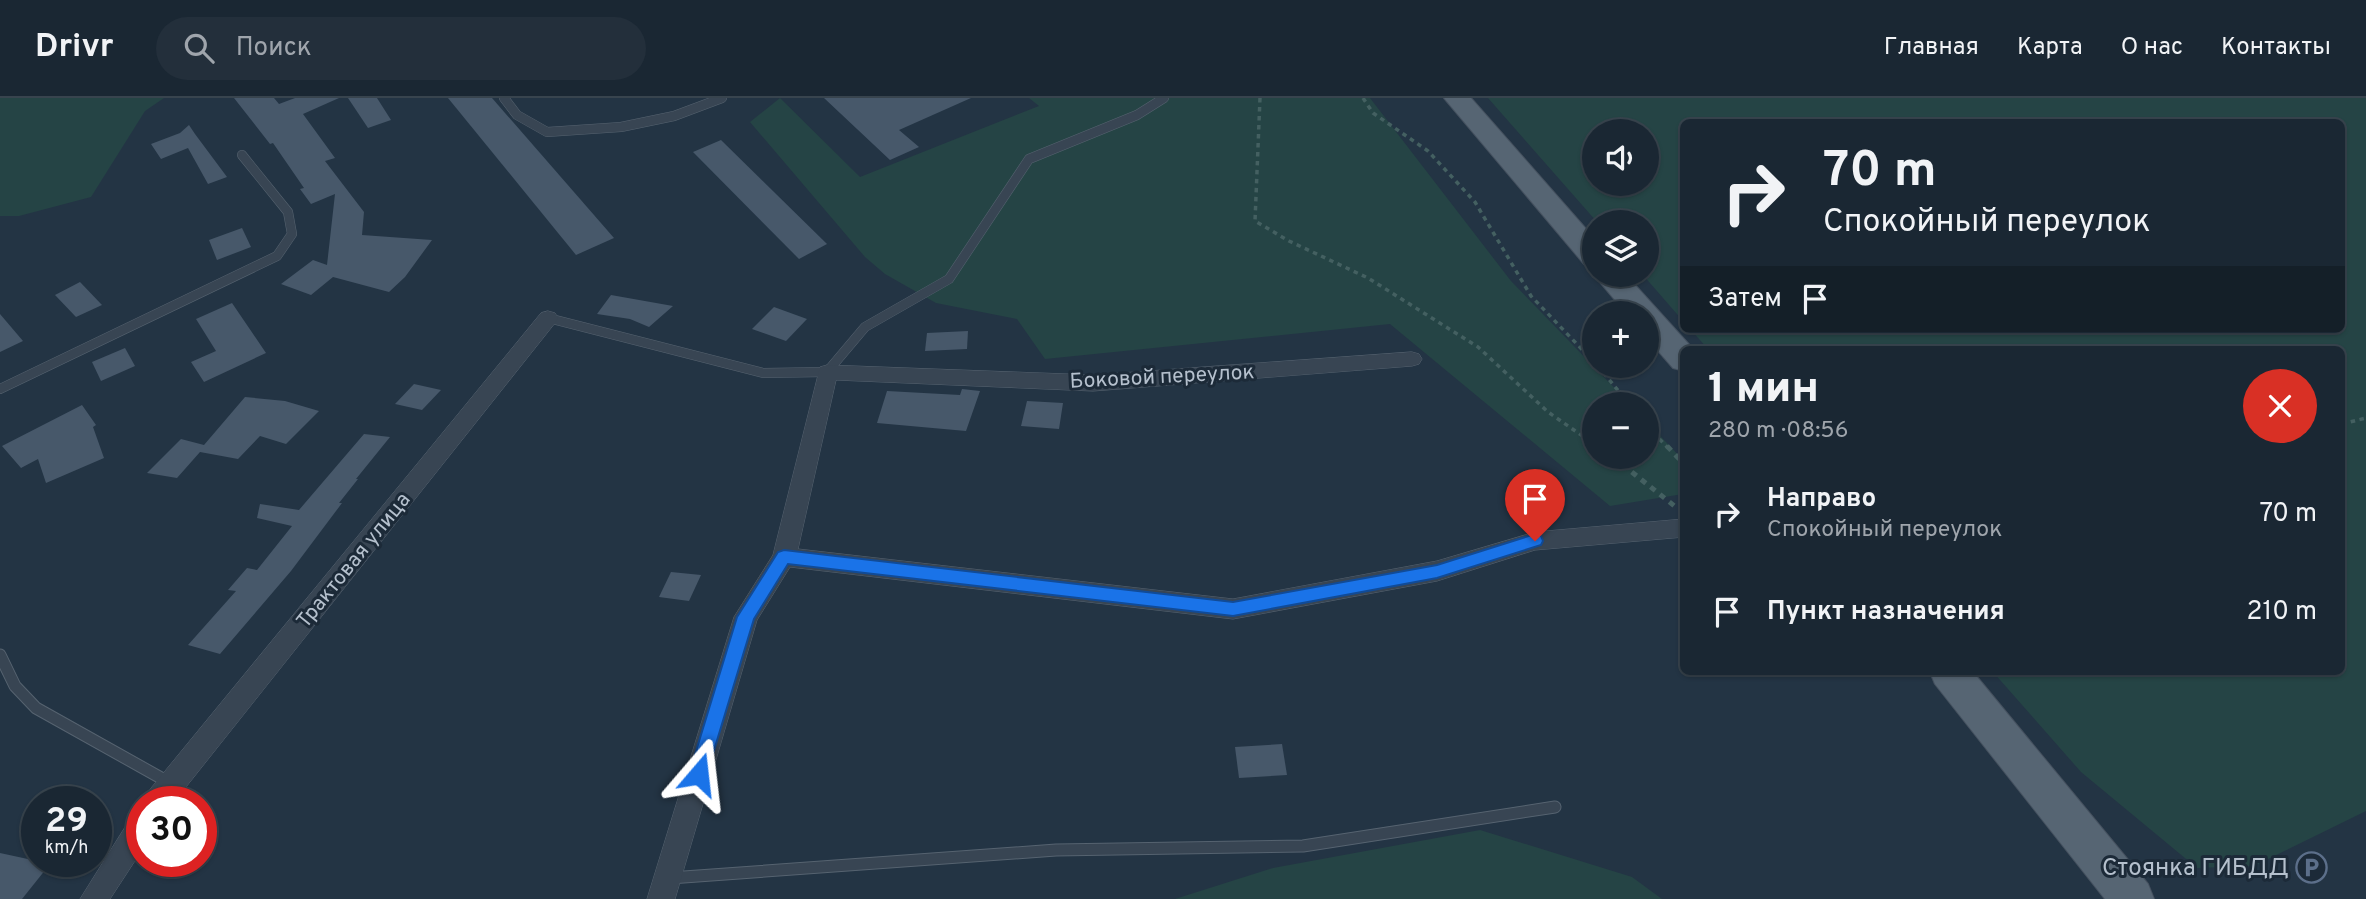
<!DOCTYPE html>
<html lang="ru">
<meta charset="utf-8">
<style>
:root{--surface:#1a2733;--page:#232f3b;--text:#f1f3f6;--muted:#9fa5ac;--line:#38444e}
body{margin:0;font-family:Overpass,sans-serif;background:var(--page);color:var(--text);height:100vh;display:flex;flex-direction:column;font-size:26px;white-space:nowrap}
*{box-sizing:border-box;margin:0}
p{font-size:23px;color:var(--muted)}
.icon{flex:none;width:38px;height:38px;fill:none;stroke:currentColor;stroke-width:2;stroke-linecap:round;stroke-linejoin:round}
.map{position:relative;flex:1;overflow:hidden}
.panel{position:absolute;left:1680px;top:248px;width:665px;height:329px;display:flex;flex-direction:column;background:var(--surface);border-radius:10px;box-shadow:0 2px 5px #0004,0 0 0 2px var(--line)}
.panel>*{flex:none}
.banner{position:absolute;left:1680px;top:21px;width:665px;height:214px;border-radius:10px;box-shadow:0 2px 5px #0004,0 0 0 2px var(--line);background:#1a2733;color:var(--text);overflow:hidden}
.tools{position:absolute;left:1582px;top:21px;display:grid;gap:14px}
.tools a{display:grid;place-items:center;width:77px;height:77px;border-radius:50%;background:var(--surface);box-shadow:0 2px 5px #0004,0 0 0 2px var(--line);font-size:35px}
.speed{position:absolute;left:21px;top:688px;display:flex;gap:14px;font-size:35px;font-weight:700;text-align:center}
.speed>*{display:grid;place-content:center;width:91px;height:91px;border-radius:50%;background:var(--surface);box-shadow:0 2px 5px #0004,0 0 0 2px var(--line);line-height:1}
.speed small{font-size:18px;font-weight:400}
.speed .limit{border:10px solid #d22;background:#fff;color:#111}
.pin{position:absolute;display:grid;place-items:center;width:60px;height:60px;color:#fff;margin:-72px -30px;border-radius:50% 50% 50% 0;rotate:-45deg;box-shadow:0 0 7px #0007}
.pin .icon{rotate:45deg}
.me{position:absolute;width:77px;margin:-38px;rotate:17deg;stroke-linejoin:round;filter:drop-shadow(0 0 5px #0008)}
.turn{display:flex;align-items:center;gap:24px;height:147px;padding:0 28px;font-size:32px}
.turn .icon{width:91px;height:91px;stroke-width:2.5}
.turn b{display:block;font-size:49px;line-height:60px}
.then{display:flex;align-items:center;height:66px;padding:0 28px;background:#0003;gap:14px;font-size:26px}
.round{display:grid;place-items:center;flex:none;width:74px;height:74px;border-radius:37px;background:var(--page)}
.overview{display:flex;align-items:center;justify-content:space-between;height:119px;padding:0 28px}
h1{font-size:42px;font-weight:800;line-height:52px}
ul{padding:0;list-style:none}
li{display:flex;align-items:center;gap:21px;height:98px;padding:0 28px}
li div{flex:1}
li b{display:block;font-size:26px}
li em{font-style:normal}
header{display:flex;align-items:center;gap:42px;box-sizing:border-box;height:98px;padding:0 35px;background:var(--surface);border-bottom:2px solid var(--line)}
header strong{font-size:33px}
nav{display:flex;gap:38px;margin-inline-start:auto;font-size:24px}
.search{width:490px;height:63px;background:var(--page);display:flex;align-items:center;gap:18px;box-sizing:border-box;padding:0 24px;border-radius:38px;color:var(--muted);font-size:26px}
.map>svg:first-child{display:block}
</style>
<header>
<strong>Drivr</strong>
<div class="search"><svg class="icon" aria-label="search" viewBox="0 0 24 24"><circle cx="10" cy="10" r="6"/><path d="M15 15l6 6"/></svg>Поиск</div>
<nav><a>Главная</a><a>Карта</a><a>О нас</a><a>Контакты</a></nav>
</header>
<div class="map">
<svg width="2366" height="801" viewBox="0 0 2366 801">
<rect width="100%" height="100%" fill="#233444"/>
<!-- green -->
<g fill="#254445" fill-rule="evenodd">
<path d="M0 0H164L145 13 91 99 19 118H0Z"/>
<path d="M780 0 860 79 1039 8 1029 0H1370L1511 183 1630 306H1594V359H1647V324L1683 362V396L1610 408 1390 226 1045 261 1017 221 936 205 885 176 865 159 750 24Z"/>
<path d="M1488 0H2366V713L2254 768 2197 770 2081 674 1993 574H2342V252H1709L1690 231H2342V24H1684L1683 223 1643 177H1647V124H1597ZM1594 33H1647V86H1594Z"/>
<path d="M1480 732 1632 779 1662 801H1175L1273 770Z"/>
</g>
<!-- building -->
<g fill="#47586a">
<path d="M234 0H274L279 6 295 0H339L303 16 335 60 325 63 364 114 362 137 432 142 405 179 389 194 333 179 311 197 281 186 313 162 327 167 335 96 311 106 300 91 304 90 273 45 270 46Z"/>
<path d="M348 0H377L391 22 368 30Z"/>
<path d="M448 0H492L614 140 576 157Z"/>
<path d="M824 0H971L899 32 919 49 890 62Z"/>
<path d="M189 27 195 36 227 79 208 86 188 50 161 61 151 46 180 35Z"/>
<path d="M721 42 827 146 799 161 693 54Z"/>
<path d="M242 130 251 149 217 162 209 142Z"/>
<path d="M80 184 102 207 76 219 55 197Z"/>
<path d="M611 197 673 208 649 229 630 221 597 216Z"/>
<path d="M232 205 266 255 204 284 191 264 216 253 196 221Z"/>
<path d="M774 209 807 221 786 243 752 231Z"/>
<path d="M0 216 23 243 0 254Z"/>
<path d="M968 233 967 251 925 253 927 235Z"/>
<path d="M125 250 135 268 101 283 92 264Z"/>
<path d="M414 286 441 292 422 312 395 306Z"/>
<path d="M962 291 980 293 966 333 877 325 887 293 960 297Z"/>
<path d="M245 299 285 303 319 313 286 346 260 338 238 361 200 354 177 380 147 375 181 341 204 347Z"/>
<path d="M1027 303 1063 305 1059 331 1021 328Z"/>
<path d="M82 307 96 327 93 329 104 360 46 385 38 361 21 370 2 348Z"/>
<path d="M364 336 390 339 356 381H358L339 405H342L291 473 220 556 188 547 236 493 228 492 247 470 257 472 292 428 257 420 260 406 299 412Z"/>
<path d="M671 474 701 477 689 503 659 499Z"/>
<path d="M1282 646 1287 677 1239 680 1235 649Z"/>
<path d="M0 755 37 763 50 766 22 801H0Z"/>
</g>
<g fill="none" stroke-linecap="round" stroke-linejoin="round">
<defs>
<g id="lane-far1">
<path d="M504 0 517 17 547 34 621 29 674 18 722 0"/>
<path d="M548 220 763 275 827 274 865 229 949 181 1029 61 1137 17 1164 0"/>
<path d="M0 291 277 158 292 136 288 114 242 57"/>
</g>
<g id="lane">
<path d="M0 557 15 588 36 610 170 685"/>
<path d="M670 780 1056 752 1303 748 1555 709"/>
</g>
<g id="street">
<path d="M548 213 555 215 558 220 555 225 174 704H144L147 695 541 215Z"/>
<path d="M1412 254 1419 256 1422 261 1419 266 1412 268 1093 293 836 282 798 451 1233 501 1437 463 1535 434 1684 421V439L1535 452 1437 483 1233 521 790 469 757 522 675 801H647L734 519 773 457 820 269 827 267 1093 277Z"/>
<path d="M142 714V752L110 801H80L132 718Z"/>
</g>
<g id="primary">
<path d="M1444 0H1471L1594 140V169L1584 166Z"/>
<path d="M1594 177H1626L1694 252H1684V273L1673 270 1647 240V215H1626Z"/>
<path d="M1930 574H1973L2148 786 2154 801H2105L1935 586Z"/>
</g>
</defs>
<!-- lane-far1 casing -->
<use href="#lane-far1" stroke="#566370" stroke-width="10"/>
<!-- lane casing -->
<use href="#lane" stroke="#566370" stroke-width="13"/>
<!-- street casing -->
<use href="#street" stroke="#566370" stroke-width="1"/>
<!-- primary casing -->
<use href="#primary" stroke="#45515f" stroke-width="2"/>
<!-- path-far1 -->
<g stroke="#446061" stroke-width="3.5" stroke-dasharray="4.5 4.5" stroke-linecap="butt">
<path d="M1260 0 1255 123 1289 143 1368 180 1478 249 1548 314 1594 346"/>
<path d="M1363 0 1373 15 1428 53 1475 104 1531 198 1594 264"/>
<path d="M1598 268 1629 306"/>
<path d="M2342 326 2366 320"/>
<path d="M1647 328 1668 350"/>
</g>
<!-- path -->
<g stroke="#446061" stroke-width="5" stroke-dasharray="6 6" stroke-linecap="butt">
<path d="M1667 348 1684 366"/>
<path d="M1613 359 1677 410"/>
</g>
<!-- lane-far1 -->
<use href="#lane-far1" stroke="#384553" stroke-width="9"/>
<!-- lane -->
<use href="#lane" stroke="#384553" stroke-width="11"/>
<!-- street -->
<use href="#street" fill="#384553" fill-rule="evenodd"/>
<!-- primary -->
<use href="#primary" fill="#566573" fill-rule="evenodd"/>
</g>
<!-- route -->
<path fill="#1a73e8" stroke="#114b97" stroke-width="2" d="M1535 436 1541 438 1543 443 1541 447 1437 480 1233 518 788 466 754 521 705 682 699 684 692 682 689 676 737 519 778 454 784 452 1233 504 1437 467Z"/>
<!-- icons -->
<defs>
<symbol id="parking-ring" viewBox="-11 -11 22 22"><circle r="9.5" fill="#1c2a38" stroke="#5c6f8a" stroke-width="1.5"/><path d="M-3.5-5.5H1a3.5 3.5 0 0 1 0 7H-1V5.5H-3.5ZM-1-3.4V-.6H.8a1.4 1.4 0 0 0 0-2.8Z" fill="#5c6f8a"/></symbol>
</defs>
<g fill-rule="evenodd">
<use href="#parking-ring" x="2294" y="752" width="35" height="35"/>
</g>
<g text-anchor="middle" stroke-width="6" stroke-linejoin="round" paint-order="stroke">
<!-- street labels -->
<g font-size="21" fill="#b5c0cd" stroke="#1c2a38">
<text transform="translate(1162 278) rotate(-3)" y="7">Боковой переулок</text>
<text transform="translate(353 462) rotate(-51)" y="7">Трактовая улица</text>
</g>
<!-- near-poi labels -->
<g font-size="24" fill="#b5c0cd" stroke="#1c2a38" text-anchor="end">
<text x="2289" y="777">Стоянка ГИБДД</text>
</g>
</g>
</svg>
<div class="tools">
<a><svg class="icon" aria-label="sound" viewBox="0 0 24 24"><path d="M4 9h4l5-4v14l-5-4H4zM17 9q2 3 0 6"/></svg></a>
<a><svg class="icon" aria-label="layers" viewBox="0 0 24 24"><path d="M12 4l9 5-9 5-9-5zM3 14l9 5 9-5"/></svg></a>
<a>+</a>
<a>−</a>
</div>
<div class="speed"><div>29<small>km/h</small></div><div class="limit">30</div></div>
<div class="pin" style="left:1535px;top:443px;background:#d93025"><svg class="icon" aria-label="arrive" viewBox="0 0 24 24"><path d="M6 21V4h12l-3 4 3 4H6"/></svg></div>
<svg class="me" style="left:699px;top:676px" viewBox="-20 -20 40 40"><path d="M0-17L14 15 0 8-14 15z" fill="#1a73e8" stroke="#fff" stroke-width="4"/></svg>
<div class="banner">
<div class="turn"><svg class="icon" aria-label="right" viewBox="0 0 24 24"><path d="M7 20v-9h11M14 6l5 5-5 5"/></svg><div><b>70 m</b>Спокойный переулок</div></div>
<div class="then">Затем<svg class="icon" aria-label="arrive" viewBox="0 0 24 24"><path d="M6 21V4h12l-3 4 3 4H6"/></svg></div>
</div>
<section class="panel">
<div class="overview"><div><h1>1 мин</h1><p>280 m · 08:56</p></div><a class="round" style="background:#d93025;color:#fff"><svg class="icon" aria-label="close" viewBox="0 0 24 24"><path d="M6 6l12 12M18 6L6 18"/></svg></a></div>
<ul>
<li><svg class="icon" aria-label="right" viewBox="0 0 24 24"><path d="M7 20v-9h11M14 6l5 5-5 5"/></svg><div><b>Направо</b><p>Спокойный переулок</p></div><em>70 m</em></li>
<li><svg class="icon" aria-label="arrive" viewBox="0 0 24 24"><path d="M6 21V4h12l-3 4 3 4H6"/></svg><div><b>Пункт назначения</b></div><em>210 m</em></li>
</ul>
</section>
</div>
